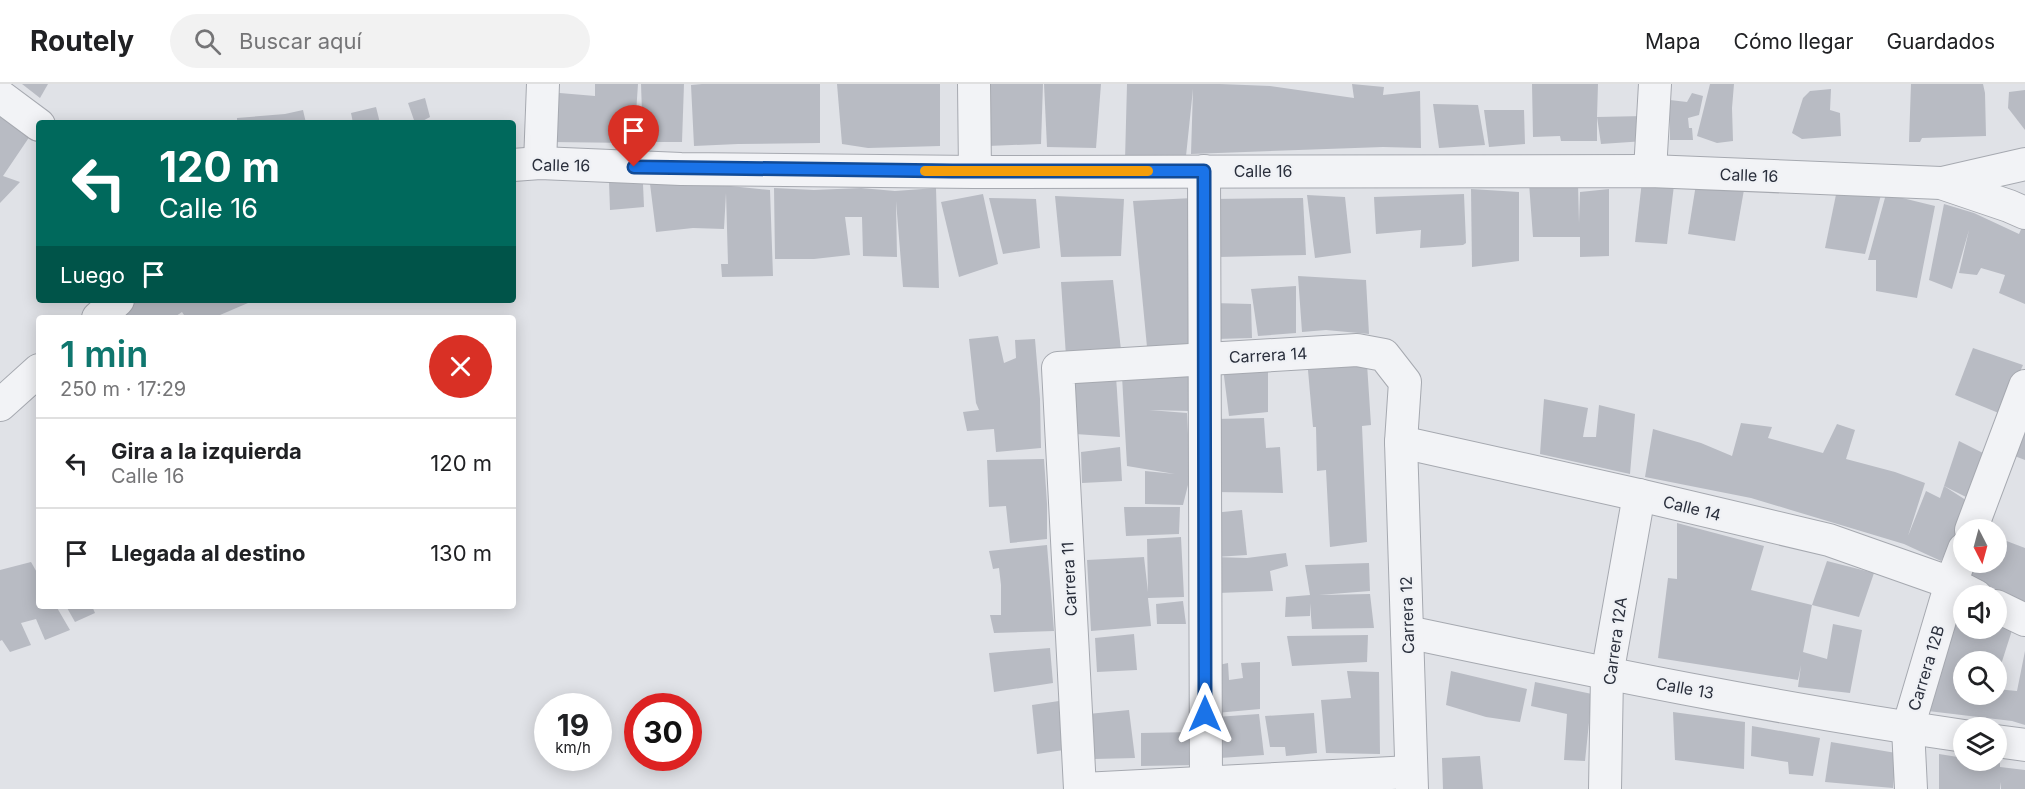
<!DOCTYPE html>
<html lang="es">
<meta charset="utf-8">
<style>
:root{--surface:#fff;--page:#f2f2f2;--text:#202124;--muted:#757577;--line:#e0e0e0;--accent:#0f766e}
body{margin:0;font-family:Inter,sans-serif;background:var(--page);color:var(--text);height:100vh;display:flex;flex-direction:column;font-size:22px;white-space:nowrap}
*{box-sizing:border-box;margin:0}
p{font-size:20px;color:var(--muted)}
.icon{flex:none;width:33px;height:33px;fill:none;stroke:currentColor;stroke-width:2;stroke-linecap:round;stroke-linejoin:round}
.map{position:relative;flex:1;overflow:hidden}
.sheet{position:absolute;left:36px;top:231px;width:480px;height:294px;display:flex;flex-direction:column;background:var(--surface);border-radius:6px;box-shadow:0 3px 15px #0003}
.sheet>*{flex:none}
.hud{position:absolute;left:36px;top:36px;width:480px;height:183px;border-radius:6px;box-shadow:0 3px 15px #0003;background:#00695c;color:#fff;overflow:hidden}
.needle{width:39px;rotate:174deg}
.fabs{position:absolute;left:1953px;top:435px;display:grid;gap:12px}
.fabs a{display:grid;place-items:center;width:54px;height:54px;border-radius:50%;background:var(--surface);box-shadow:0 3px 15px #0003;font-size:30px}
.speed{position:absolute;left:534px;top:609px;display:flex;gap:12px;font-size:30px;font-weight:700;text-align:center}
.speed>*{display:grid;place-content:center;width:78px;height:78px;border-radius:50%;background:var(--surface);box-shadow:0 3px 15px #0003;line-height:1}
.speed small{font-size:15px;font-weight:400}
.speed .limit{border:9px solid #d22;background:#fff;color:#111}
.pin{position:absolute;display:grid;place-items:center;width:51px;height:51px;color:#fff;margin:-62px -26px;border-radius:50% 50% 50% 0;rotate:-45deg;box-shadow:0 0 6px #0007}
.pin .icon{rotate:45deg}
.me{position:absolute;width:66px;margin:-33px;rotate:0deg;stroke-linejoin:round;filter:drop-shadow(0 0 4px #0008)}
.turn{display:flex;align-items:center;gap:21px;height:126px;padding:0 24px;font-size:27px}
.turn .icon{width:78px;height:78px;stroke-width:2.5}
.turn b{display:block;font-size:42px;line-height:51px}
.then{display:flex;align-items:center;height:57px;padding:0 24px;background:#0003;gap:12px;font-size:22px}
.round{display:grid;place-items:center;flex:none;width:63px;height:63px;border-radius:32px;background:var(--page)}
.headline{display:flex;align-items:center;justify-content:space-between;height:102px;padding:0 24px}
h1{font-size:36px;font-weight:600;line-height:45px;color:var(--accent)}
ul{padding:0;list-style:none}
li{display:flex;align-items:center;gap:18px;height:90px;padding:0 24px;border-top:2px solid var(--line)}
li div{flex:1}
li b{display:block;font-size:22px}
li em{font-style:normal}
header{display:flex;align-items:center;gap:36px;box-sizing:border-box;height:84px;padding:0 30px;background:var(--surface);border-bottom:2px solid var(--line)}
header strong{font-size:28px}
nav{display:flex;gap:33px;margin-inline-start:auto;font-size:21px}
.search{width:420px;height:54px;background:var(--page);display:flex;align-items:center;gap:15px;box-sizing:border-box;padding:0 21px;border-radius:33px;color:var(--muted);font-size:22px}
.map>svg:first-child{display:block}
</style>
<header>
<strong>Routely</strong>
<div class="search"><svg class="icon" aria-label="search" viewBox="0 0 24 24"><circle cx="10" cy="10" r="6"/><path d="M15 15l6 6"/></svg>Buscar aquí</div>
<nav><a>Mapa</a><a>Cómo llegar</a><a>Guardados</a></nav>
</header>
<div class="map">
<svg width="2025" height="705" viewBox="0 0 2025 705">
<rect width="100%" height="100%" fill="#e0e2e7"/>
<!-- building -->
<g fill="#b8bbc3">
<path d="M22 0H48L40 14Z"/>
<path d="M595 0H638L634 59 550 58 548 8 595 12Z"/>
<path d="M641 0H684L682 58H643Z"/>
<path d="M702 0H820V59L738 60 694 62 691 1Z"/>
<path d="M837 0H940V62L868 64 842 60Z"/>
<path d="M988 0H1043L1041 60 988 62Z"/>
<path d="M1044 0H1101L1096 64 1047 63Z"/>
<path d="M1127 0H1220L1270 2 1354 14 1352 0 1384 3 1383 11 1420 7 1421 64 1383 63 1191 70 1193 5 1186 72 1125 76Z"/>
<path d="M1532 0H1598L1597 33 1644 32 1645 57 1601 60 1597 33V57H1561L1560 52 1533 53Z"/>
<path d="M1710 0H1734L1732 24 1733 57 1717 59 1697 52Z"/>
<path d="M1911 0H1983L1985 9 1986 52 1922 54 1920 58H1909Z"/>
<path d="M1831 5 1830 26 1840 29 1841 52 1802 55 1792 49 1803 14 1810 7Z"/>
<path d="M2025 6V46L2008 24 2009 8Z"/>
<path d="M1692 9 1703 12 1699 31 1688 34 1689 44H1692L1693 56H1670V16L1687 18Z"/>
<path d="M425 14 430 33 419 39H415L408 19Z"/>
<path d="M1433 20 1478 21 1485 61 1439 64Z"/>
<path d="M376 23 380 39H353L351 29Z"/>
<path d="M0 25 32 49 3 92 20 98 0 119Z"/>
<path d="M303 26 306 39H237V34L285 30Z"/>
<path d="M1484 26H1524L1525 60 1489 63Z"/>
<path d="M1697 94 1745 100 1735 157 1688 150Z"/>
<path d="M1642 97 1674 101 1667 160 1635 158Z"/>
<path d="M609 98 643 100 644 123 610 126Z"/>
<path d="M692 98 770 106 773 192 722 193 721 180H728L726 109 724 145 693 144 656 148 650 100Z"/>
<path d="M1529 99H1578L1579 139 1580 108 1609 105V172L1580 173V153H1533Z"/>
<path d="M1838 101 1881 111 1865 170 1825 164Z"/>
<path d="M774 104 814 106 861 104 895 107 936 104 939 204 903 203 896 117 897 173 863 172 862 133H845L850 171 814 175H775Z"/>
<path d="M1471 105 1519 108V177L1472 183Z"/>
<path d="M983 110 998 180 959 193 941 118Z"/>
<path d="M1464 110 1466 159 1463 161 1420 164 1421 146 1376 150 1374 113Z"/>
<path d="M1886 110 1935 122 1917 214 1876 207V176H1868Z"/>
<path d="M1307 111 1345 113 1351 169 1315 174Z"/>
<path d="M1055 112 1124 115 1121 172 1061 173Z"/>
<path d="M989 114 1036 115 1040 164 1003 170Z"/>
<path d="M1193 114 1196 259 1147 263 1133 117Z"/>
<path d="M1303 114 1306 171 1219 173 1212 115Z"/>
<path d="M1944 120 1974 129 2019 150 2023 141 2025 142V220L1999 209 2005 191 1981 184 1977 191 1959 189 1969 146 1952 205 1929 196Z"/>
<path d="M1298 192 1366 196 1369 250 1326 246 1302 248Z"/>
<path d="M1113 196 1121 266 1066 272 1061 198Z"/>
<path d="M1296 202V249L1258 252 1251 205Z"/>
<path d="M134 216H255L213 234H186L182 228 173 234H112Z"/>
<path d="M1213 219 1251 220 1252 254 1216 255Z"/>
<path d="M998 252 1004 279 1016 274 1015 256 1035 255 1040 315 1041 364 996 368 994 345 967 347 963 328 979 326 976 319 969 255Z"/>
<path d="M1973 264 2023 281 2001 330 1955 311Z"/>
<path d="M1307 275 1367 280 1371 341 1362 342 1367 458 1330 463 1326 386 1317 387 1316 343H1313Z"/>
<path d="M1268 282V328L1229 332 1223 284Z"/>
<path d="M1191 289 1190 327 1149 326 1187 329 1190 393 1183 421 1145 420V387L1175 390 1127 382 1122 292Z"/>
<path d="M1116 292 1120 353 1075 350 1070 295Z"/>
<path d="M1544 315 1588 324 1583 353H1596L1599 321 1635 330 1630 390 1540 370Z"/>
<path d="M1264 334 1266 364 1280 363 1283 409 1213 408 1214 335Z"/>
<path d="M1741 339 1772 343 1768 354 1823 369 1837 340 1855 346 1846 375 1895 388 1925 399 1908 452 1926 407 1940 414 1944 402 1972 420 1941 477 1904 460 1751 414 1645 393 1653 345 1701 359 1732 372Z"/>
<path d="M2025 343V376L2012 371Z"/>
<path d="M1959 357 1989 372 1970 415 1944 402Z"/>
<path d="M1120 363 1122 397 1082 399 1081 368Z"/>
<path d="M1044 375 1047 420V455L1010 459 1006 422 989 423 987 376Z"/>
<path d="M1124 423H1180L1179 450 1126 452Z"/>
<path d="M1242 426 1247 471 1215 473 1213 429Z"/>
<path d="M1677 439 1764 462 1751 506 1812 521 1827 477 1874 489 1859 533 1812 521 1803 568 1827 575 1833 540 1862 546 1850 609 1798 603 1801 581 1798 596 1658 574 1668 494 1677 495Z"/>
<path d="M1181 453 1184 513 1148 514 1151 542 1091 547 1087 476 1144 473 1148 508 1147 455Z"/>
<path d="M1996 453 2025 464V518L1965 492 1970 478H1996Z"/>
<path d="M1047 461 1054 547 994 549 990 531H1001V501L999 484 993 485 989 467Z"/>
<path d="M1286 469 1288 482 1270 487 1273 507 1218 509 1215 473 1247 474Z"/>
<path d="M31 478 39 492V522H56L70 546 45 556 36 535 21 539 31 561 10 568 2 556 0 557V486Z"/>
<path d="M1369 479 1370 507 1319 511 1370 510 1374 544 1312 545 1310 519V532L1285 533 1286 513 1310 511 1305 481Z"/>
<path d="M1955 512 1964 516V544H1996V532L2014 540 1998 590 1996 578H1964V610H1996V605L2017 607 2025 567V641L2012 637 1928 627Z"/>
<path d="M1183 517 1186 540H1157L1156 520Z"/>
<path d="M66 522H92L95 529 75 538Z"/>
<path d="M1134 550 1137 586 1097 588 1095 554Z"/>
<path d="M1368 551 1367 578 1292 582 1287 552Z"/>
<path d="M1050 564 1053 599 994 608 989 569Z"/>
<path d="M1260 578V625L1216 629 1214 582 1228 579 1229 596 1243 594 1241 579Z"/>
<path d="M1347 587 1379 588 1380 670 1326 669 1321 616 1351 614Z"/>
<path d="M1451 587 1527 605 1520 638 1486 633 1446 621Z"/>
<path d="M1535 598 1592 610 1585 677 1564 676 1567 630 1531 622Z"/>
<path d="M1059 617 1064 666 1037 670 1032 621Z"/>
<path d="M1129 626 1135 674 1094 675 1088 630Z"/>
<path d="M1673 628 1745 638 1744 685 1675 676Z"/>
<path d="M1314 629 1317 669 1286 672 1285 663H1270L1265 632Z"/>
<path d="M1259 630 1264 671 1220 674 1216 633Z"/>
<path d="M1752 642 1820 654 1813 692 1789 690 1788 678 1751 672Z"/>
<path d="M1193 648 1196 681 1141 682V649Z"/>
<path d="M1831 658 1896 669 1893 704 1825 698Z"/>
<path d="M1939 670 1964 674V676L2000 679V683L2025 686V705H2001L2000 698V705H1939Z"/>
<path d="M1480 672 1483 705H1443L1442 674Z"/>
</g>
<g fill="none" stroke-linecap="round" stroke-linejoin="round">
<defs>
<g id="street">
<path d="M974 0 975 88"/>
<path d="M0 12 39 41"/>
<path d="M540 79 543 0"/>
<path d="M513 81 540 79 681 85 975 88 1650 87 1941 99 2009 122 2025 129"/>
<path d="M1204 87 1206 699"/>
<path d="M1650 87 1655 0"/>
<path d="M1942 99 2025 80"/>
<path d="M98 234 118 216"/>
<path d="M0 321 39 286"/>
<path d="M1401 358 1639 411 1829 456 1951 499 1976 512"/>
<path d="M1971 446 2025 302"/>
<path d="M1996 522 2025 536"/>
<path d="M1407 548C1592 587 1777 625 1964 652"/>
<path d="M1996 657 2025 661"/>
<path d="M1080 705 1058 284 1357 266 1384 271 1405 298 1401 358 1412 705"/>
<path d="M1083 705 1411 688"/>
<path d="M1605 705 1607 591 1639 411"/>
<path d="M1911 705 1908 644 1951 499 1964 465"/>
</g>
</defs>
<!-- street casing -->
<use href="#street" stroke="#a6a9b0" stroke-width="34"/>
<!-- street -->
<use href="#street" stroke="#f2f3f6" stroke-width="32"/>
</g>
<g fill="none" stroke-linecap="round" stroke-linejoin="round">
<defs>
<path id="route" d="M634 83 952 87H1204L1205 630"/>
</defs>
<!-- route casing -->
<use href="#route" stroke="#114b97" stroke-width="15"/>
<!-- route -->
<use href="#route" stroke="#1a73e8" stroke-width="10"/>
<!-- slow -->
<path stroke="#f59e0b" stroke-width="10" d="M925 87H1148"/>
</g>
<g text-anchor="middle" stroke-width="4.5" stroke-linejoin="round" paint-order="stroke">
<!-- street labels -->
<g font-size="16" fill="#2a2f3c" stroke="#eff1f5">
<text transform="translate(561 81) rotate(1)" y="6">Calle 16</text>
<text x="1263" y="93">Calle 16</text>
<text transform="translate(1749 91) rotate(2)" y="6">Calle 16</text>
<text transform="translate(1268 271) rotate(-3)" y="6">Carrera 14</text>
<text transform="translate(1692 424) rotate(14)" y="6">Calle 14</text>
<text transform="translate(1069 495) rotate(-93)" y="6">Carrera 11</text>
<text transform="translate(1407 531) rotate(-92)" y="6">Carrera 12</text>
<text transform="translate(1615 557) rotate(-82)" y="6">Carrera 12A</text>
<text transform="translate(1926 584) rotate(-73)" y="6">Carrera 12B</text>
<text transform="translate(1685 604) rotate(10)" y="6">Calle 13</text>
</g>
</g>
</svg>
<div class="fabs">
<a><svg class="needle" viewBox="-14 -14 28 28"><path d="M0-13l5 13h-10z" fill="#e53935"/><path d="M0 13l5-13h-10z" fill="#757577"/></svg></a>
<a><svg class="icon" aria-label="sound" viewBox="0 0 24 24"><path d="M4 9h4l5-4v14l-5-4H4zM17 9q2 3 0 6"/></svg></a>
<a><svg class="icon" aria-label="search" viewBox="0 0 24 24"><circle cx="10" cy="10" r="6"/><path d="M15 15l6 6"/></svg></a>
<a><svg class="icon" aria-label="layers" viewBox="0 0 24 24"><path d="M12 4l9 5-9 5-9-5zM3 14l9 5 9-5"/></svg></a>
</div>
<div class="speed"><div>19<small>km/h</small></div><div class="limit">30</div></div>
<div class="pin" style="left:634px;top:83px;background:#d93025"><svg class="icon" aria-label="arrive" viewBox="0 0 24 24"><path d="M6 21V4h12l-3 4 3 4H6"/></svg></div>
<svg class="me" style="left:1205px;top:630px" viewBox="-20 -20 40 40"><path d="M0-17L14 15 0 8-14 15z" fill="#1a73e8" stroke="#fff" stroke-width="4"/></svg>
<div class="hud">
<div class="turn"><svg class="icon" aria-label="left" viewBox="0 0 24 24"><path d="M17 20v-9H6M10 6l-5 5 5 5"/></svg><div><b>120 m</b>Calle 16</div></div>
<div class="then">Luego<svg class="icon" aria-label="arrive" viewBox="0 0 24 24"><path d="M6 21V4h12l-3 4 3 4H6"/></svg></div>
</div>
<section class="sheet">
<div class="headline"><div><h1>1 min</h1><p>250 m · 17:29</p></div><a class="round" style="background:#d93025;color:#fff"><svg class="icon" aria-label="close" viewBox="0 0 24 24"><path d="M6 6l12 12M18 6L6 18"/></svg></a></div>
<ul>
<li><svg class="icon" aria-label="left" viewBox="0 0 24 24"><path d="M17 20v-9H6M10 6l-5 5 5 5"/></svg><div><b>Gira a la izquierda</b><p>Calle 16</p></div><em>120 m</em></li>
<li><svg class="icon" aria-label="arrive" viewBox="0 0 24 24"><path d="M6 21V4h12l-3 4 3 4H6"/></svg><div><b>Llegada al destino</b></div><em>130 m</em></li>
</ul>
</section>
</div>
